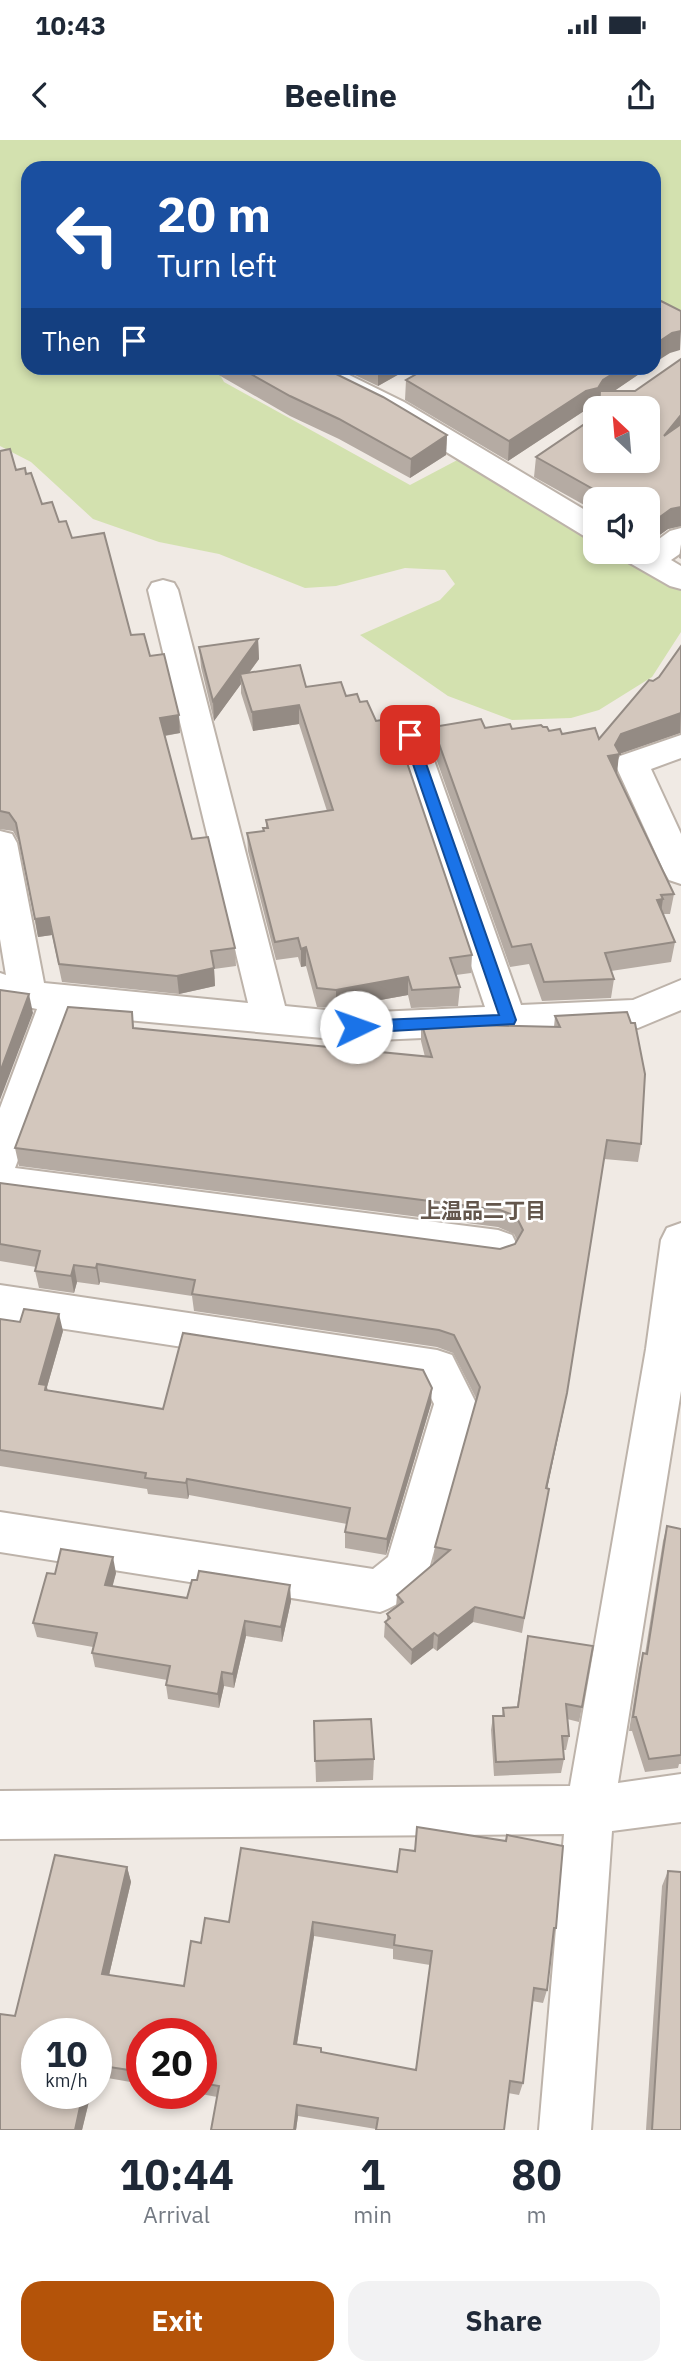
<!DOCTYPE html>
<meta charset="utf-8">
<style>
:root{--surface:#fff;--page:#f2f2f3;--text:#1f2937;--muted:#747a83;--accent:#b45309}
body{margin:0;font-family:"IBM Plex Sans","Noto Sans JP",sans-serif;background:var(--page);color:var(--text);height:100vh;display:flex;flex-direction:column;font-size:26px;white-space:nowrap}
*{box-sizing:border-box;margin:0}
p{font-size:23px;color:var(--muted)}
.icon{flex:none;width:38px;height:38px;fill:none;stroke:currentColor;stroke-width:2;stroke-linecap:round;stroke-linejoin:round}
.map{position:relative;height:1990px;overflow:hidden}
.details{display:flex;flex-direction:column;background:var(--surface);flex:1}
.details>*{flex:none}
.guide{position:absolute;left:21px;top:21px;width:640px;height:214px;border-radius:21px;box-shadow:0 4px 10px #0003;background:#1a4fa0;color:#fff;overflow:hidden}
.needle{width:46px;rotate:334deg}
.tools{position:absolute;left:583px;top:256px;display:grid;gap:14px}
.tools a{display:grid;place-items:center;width:77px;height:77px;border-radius:14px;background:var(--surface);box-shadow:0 4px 10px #0003;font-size:35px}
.speed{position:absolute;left:21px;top:1878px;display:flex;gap:14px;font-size:35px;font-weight:700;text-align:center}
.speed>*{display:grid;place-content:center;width:91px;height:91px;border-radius:50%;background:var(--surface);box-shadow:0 4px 10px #0003;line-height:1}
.speed small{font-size:18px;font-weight:400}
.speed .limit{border:10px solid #d22;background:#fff;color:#111}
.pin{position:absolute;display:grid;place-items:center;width:60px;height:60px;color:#fff;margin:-30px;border-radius:14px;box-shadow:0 4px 10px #0006}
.me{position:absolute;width:77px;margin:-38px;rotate:87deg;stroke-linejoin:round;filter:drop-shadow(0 0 5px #0008)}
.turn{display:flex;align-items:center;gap:24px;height:147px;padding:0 21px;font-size:32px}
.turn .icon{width:91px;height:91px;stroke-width:2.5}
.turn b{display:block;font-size:49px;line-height:60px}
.then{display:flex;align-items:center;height:66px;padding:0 21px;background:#0003;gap:14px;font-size:26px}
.eta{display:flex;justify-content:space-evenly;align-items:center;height:119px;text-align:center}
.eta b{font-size:42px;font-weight:800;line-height:49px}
.cta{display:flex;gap:14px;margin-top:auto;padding:14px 21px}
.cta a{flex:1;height:80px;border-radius:21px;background:var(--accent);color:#fff;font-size:28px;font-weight:800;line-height:80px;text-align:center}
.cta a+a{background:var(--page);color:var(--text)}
.status{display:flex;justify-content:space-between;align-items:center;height:49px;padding:0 35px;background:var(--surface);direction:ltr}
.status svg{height:19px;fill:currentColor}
header{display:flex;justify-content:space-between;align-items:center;height:91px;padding:0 21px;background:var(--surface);font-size:32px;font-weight:800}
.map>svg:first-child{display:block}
</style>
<div class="status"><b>10:43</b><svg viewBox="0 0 49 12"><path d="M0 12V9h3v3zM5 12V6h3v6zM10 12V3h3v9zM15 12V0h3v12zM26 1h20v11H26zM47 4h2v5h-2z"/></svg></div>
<header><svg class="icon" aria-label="back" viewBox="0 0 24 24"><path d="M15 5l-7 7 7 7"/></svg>Beeline<svg class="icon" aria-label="share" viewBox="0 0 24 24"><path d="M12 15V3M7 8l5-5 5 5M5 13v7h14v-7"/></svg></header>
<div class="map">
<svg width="681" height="1990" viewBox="0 0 681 1990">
<rect width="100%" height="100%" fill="#f0eae4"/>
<!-- green -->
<path fill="#d3e1af" d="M0 0H681V170L655 172 654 28H28V228H216L224 242 410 345 463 317 595 395V411H623L681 446V492L652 537 599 570 571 578 512 580 448 556 360 495 440 460 455 444 445 430 405 428 336 446 305 448 219 414 159 402 93 379 31 322 0 306Z"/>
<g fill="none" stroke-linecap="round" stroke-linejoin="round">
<defs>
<g id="minor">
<path d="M300 228H335L404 262 595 376V398L584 396 384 274 304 234Z"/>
<path d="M681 388V413L671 420 681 426V449L670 446 621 418 617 411H648V407L670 391Z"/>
<path d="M163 440 174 443 178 450 285 866 356 873 485 867 393 595 397 587 409 584 421 587 425 595 521 865 633 860 681 840V870L638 888 356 901 72 875 15 1028 498 1090 512 1095 518 1107 512 1119 498 1124 0 1058V968L37 869 0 861V833L6 835 0 799V691L12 694 17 703 44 843 248 863 148 450 152 443Z"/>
<path d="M681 595V618L651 629 681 694V744L669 740 664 731 615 624 620 616Z"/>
<path d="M681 1083V1251L618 1643 681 1634V1682L612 1691 591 1990H539L564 1694 0 1699V1651L570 1646 646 1209 661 1100 667 1088Z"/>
<path d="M0 1145 437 1210 452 1215 476 1263 429 1429C420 1450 402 1464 380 1472L0 1412V1372L373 1429 388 1417 434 1264 424 1244 0 1179Z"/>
</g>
</defs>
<!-- minor casing -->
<use href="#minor" stroke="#bdb3aa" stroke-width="4"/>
<!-- minor -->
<use href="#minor" fill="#fff" fill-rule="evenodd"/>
</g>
<!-- wall -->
<g fill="#b5aba3" fill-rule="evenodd">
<path d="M681 219V386L668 389 650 402 648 401V359H595V371L534 337 536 317 595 277V320H648V268H598V263L596 268 584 271 508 321 405 260 406 240 427 228H648L614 251H635Z"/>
<path d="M217 228H324L447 295 446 315 410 338 339 299 290 276 217 234Z"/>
<path d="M340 228H410L378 246Z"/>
<path d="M0 311 16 330 26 334 42 364 59 382 72 398 131 495 150 516 180 593 165 596 192 699 235 808 236 826 214 829 215 846 179 854 62 842 52 795 38 797 19 702 13 691 0 689Z"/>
<path d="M681 404V419L679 418Z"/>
<path d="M258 499 259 519 249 533 346 556 472 815 471 833 456 835 460 847 458 866 411 868 408 855 336 868 317 867 306 826 301 827 298 817 276 820 248 711 247 693 263 691 266 688V680L327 671 299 584 253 591 241 553V544L214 581 201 527 199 507Z"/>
<path d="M681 506V594L680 593 619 614 616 634 674 754 670 774H663L675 802 671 822 611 831 614 839 611 858 542 861 529 824 510 827 432 607 433 587 512 589 543 587 549 591 562 594 599 599 653 541 659 537Z"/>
<path d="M132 872 134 888 425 917 421 901V882L471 885 554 887 555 876 641 1004 638 1022 604 1019 564 1269 547 1348 522 1493 473 1482 437 1511 433 1508 411 1525 384 1497 385 1482 387 1480V1474L396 1467 397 1455 435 1423H433L435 1407 477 1260 453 1213 437 1207 194 1171 192 1156 100 1142 99 1145 77 1142 74 1153 39 1148 35 1131 36 1127 0 1121V1043L500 1109 515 1104 517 1100 514 1094 498 1087 19 1026 15 1008Z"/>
<path d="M0 1179 63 1191 47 1247V1250L163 1269 431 1264 386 1415 345 1408V1392L347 1384 189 1355 188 1359 148 1354 147 1349 0 1326Z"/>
<path d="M667 1386 681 1389V1624H679L678 1628 645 1632 632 1591H629L639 1528 643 1513 645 1514 663 1401Z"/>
<path d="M116 1433 112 1446 187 1458 291 1461 282 1502 246 1496 234 1548 224 1546 219 1568 168 1559 166 1545 167 1540 95 1527 92 1513 93 1507 37 1497 33 1483 55 1434Z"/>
<path d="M525 1511 582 1567 579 1582 567 1579 569 1596 566 1610H563L564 1619 561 1633 494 1636 491 1590 493 1576H502L503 1568 517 1567Z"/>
<path d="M314 1581 374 1619 373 1640 316 1642Z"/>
<path d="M417 1687 506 1701 507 1695 563 1706 556 1788 552 1802 547 1850 543 1863 532 1861 523 1943 519 1955 508 1953 504 1990H376V1989L298 1976 296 1990H211L217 1957 196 1953H201V1894H142V1944L96 1936V1894H37V1953H91L82 1990H0V1874L15 1876 55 1715 127 1727 131 1742 109 1835 184 1846 191 1801 201 1803 205 1778 229 1782 241 1708 397 1732 400 1709 415 1711ZM314 1796 393 1809V1819L430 1825 416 1930 321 1912V1908L297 1904Z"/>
<path d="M668 1731 681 1990H646L662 1746Z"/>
</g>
<!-- shaded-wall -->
<g fill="#948b84">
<path d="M681 191 680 210 670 213 654 223V205L672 193Z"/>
<path d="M378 228H410L378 246Z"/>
<path d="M622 228H648L601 260 600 251 598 263 596 268 584 271 508 321 509 301Z"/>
<path d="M681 275V291L664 296Z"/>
<path d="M447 295 446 315 410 338 411 319Z"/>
<path d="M681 367V386L668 389 650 402 653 382 671 369Z"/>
<path d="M258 499 259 519 242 542 240 534 241 544 214 581 213 561Z"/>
<path d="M299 565V584L253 591 252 572Z"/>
<path d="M681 573 680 593 619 614 617 634 608 616 615 605 621 594Z"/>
<path d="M179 575 180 593 162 596 160 578Z"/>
<path d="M663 759 660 779 657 760Z"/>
<path d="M49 777 52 795 38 797 35 779Z"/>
<path d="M306 807V826L301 827V809Z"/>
<path d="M214 828 215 846 179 854 177 836Z"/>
<path d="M408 837V855L336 868V850Z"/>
<path d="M29 854 33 873 0 960V932Z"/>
<path d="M97 1124 100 1142 99 1145 96 1128Z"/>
<path d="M74 1125 77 1142 74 1153 71 1136Z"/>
<path d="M59 1174 63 1191 47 1247 50 1262 39 1244Z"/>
<path d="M432 1248 431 1264 386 1415 387 1399Z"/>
<path d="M567 1253 564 1269 544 1364 546 1348Z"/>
<path d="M187 1339 189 1355 188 1359 186 1343Z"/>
<path d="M113 1417 116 1433 109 1460 105 1445Z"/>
<path d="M290 1445 291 1461 282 1502 281 1487Z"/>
<path d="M475 1467 473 1482 437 1511 438 1496Z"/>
<path d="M245 1481 246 1496 234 1548 233 1534Z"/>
<path d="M434 1493 433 1508 411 1525 412 1510Z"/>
<path d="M222 1532 224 1546 219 1568 218 1554Z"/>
<path d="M127 1727 131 1742 106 1848 102 1834Z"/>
<path d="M313 1782 314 1796 295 1916 294 1904Z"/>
<path d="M83 1953H91L82 1990H75Z"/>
<path d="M297 1965 298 1976 296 1990H294Z"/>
</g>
<!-- building -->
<g fill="#d3c7bd" stroke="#948b84" stroke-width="2" fill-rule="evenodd">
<path d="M659 160 681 171V191L672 193 654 205V163Z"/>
<path d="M681 219V275L664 296 681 284V367L671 369 653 382 648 379V359H611L536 317 595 277V320H648V268H599L600 251H635Z"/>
<path d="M240 228H324L383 257 447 295 411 319 339 279 290 256Z"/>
<path d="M427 228H622L603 240 598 248 586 251 509 301 406 240Z"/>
<path d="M10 309 16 330 25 328 26 334 31 333 42 364 52 362 59 382 66 381 72 398 104 393 131 495 144 494 150 516 164 514 179 575 160 578 192 699 208 697 235 808 211 811 214 828 177 836 59 824 49 777 35 779 16 683 9 673 0 671V311Z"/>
<path d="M258 499 213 561 199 507Z"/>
<path d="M681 506V573L621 594 615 605 620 614 608 616 674 754 661 755 663 759 657 760 675 802 605 813 614 839 544 842 531 804 512 807 433 587 481 579 485 588 510 584 512 589 541 585 543 587H547L549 591 560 589 562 594 595 588 599 599 649 540 653 541 659 537Z"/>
<path d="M300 525 306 547 341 542 346 556 357 554 360 562 367 561 376 581 388 579 393 594 397 593 472 815 450 818 460 847 412 850 408 837 336 850 317 848 306 807 301 809 298 798 275 802 247 693 264 691 263 688H268L266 680 333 670 299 565 252 572 240 534Z"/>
<path d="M0 850 29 854 0 932Z"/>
<path d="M68 867 132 872 133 888 432 917 421 882 470 880 471 885 560 887 555 876 627 872 631 883H635L645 934 641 1004 607 1000 567 1253 546 1348 549 1349 524 1478 475 1467 438 1496 434 1493 412 1510 385 1482 390 1478 387 1474 403 1462 397 1455 450 1410 435 1407 480 1247 454 1195 439 1190 192 1154 195 1140 97 1124 96 1128 74 1125 71 1136 35 1131 40 1111 0 1104V1043L500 1109 515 1104 523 1090 516 1076 500 1070 15 1008Z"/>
<path d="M24 1169 59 1174 39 1244 46 1245 45 1250 163 1269 183 1193 423 1230 432 1248 387 1399 345 1392 350 1368 187 1339 186 1343 145 1338 146 1333 0 1310V1179L20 1182Z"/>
<path d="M667 1386 681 1389V1615L649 1619 636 1577H633L643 1513 647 1514Z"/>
<path d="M61 1409 113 1417 105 1445 187 1458 192 1440H197L199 1431 290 1445 281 1487 245 1481 233 1534 222 1532 218 1554 166 1545 170 1526 92 1513 97 1493 33 1483 47 1433 55 1434Z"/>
<path d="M528 1496 593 1506 582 1567 566 1564 569 1596H562L564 1619 496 1622 493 1576H504L503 1568 518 1567Z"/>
<path d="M371 1579 374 1619 315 1621 314 1581Z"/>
<path d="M417 1687 506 1701 507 1695 563 1706 556 1788H554L547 1850 534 1848 523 1943 510 1941 504 1990H376L378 1978 297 1965 294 1990H211L219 1946 201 1943V1894H142V1932L96 1925V1894H37V1953H83L75 1990H0V1874L15 1876 55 1715 127 1727 102 1834 184 1846 191 1801 201 1803 205 1778 229 1782 241 1708 397 1732 400 1709 415 1711ZM313 1782 395 1795 394 1805 432 1811 416 1930 321 1912V1908L294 1904Z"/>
<path d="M668 1731 681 1732V1990H652Z"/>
</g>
<!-- route -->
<path fill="#1a73e8" stroke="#114b97" stroke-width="2" d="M410 590 416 595 516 880 514 884 356 893 348 887 356 881 499 875 403 595Z"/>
<g text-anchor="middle" stroke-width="5" stroke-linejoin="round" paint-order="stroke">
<!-- neighbourhood labels -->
<g font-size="21" font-weight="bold" fill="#63564c" stroke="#fff">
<text x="483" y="1078">上温品二丁目</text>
</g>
</g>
</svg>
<div class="tools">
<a><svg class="needle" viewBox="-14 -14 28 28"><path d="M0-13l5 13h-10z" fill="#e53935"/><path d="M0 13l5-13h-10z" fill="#747a83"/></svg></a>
<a><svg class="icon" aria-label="sound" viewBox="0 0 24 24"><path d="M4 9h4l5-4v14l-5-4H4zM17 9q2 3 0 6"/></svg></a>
</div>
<div class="speed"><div>10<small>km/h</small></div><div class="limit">20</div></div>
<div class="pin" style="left:410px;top:595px;background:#d93025"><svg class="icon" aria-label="arrive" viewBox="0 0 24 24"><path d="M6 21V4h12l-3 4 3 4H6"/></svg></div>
<svg class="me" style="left:356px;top:887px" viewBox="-20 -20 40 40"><circle r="19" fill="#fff"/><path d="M0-13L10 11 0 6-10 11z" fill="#1a73e8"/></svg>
<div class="guide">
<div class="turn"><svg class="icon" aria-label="left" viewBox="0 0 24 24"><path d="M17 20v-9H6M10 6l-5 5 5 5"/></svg><div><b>20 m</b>Turn left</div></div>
<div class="then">Then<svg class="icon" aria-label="arrive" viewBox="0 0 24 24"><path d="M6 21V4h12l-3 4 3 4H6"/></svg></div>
</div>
</div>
<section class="details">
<div class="eta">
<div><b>10:44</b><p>Arrival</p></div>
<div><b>1</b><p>min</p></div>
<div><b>80</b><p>m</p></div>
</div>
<div class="cta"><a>Exit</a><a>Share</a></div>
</section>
